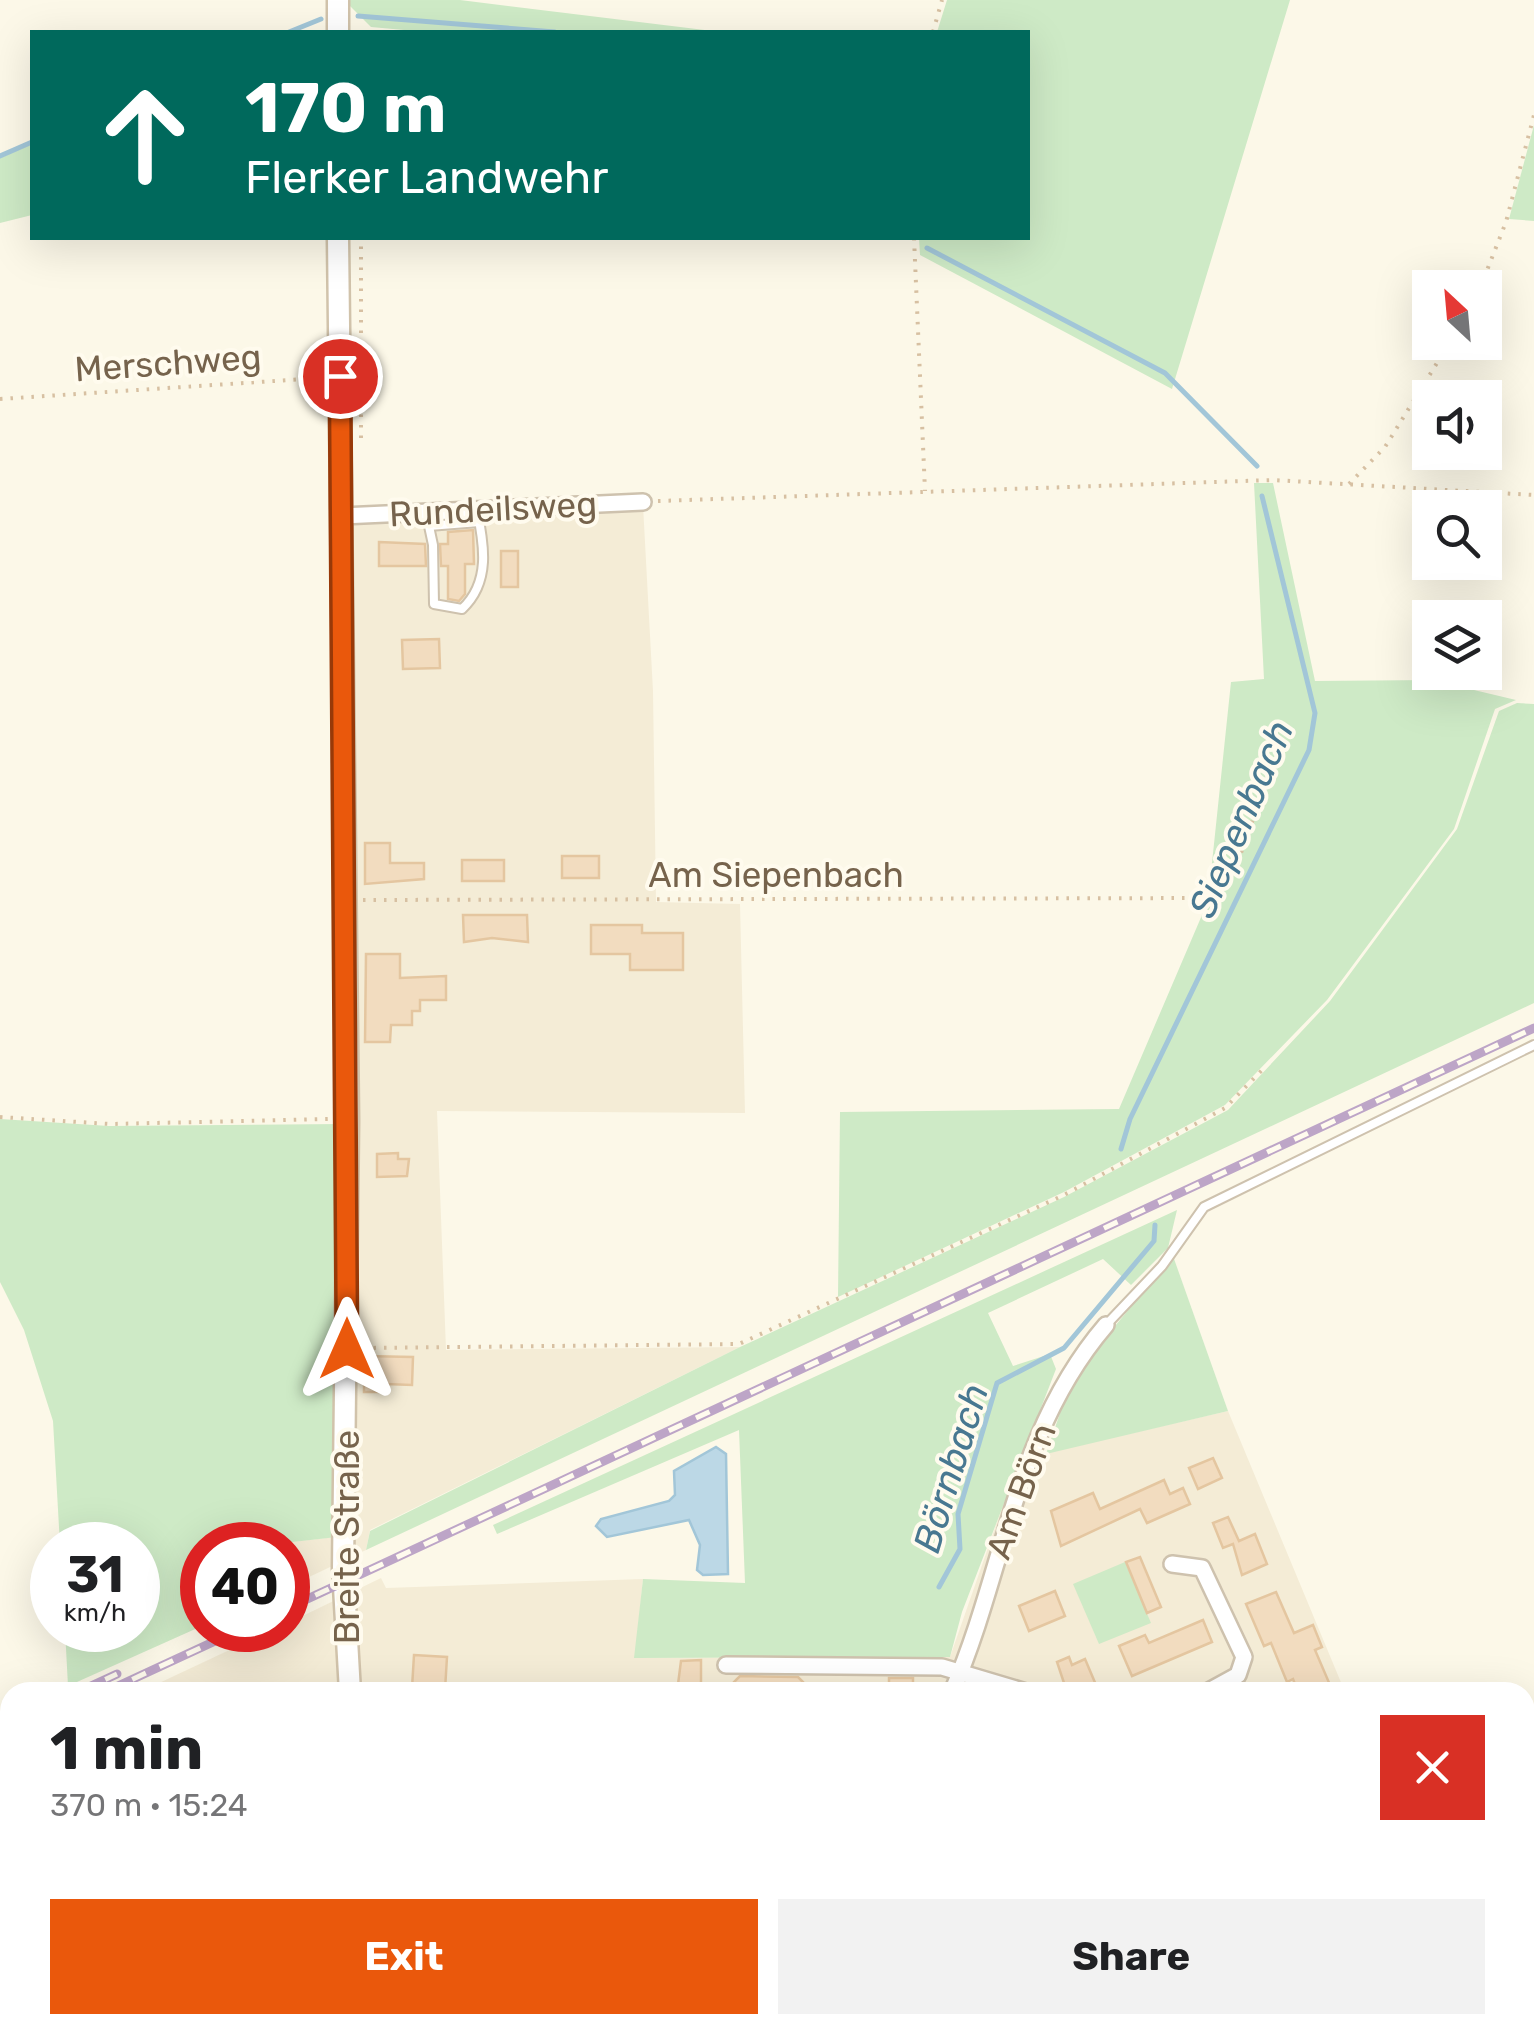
<!DOCTYPE html>
<meta charset="utf-8">
<style>
:root{--surface:#fff;--page:#f2f2f2;--text:#202124;--muted:#757577;--accent:#ea580c}
body{margin:0;font-family:Rubik,sans-serif;background:var(--page);color:var(--text);height:100vh;display:flex;flex-direction:column;font-size:38px;white-space:nowrap}
*{box-sizing:border-box;margin:0}
p{font-size:32px;color:var(--muted)}
.icon{flex:none;width:55px;height:55px;fill:none;stroke:currentColor;stroke-width:2;stroke-linecap:round;stroke-linejoin:round}
.map{position:relative;flex:1;overflow:hidden}
.sheet{position:absolute;left:0px;top:1682px;width:1535px;height:352px;display:flex;flex-direction:column;background:var(--surface);border-radius:30px 30px 0 0;box-shadow:0 10px 40px #0002}
.sheet>*{flex:none}
.top-card{position:absolute;left:30px;top:30px;width:1000px;height:210px;border-radius:0px;box-shadow:0 10px 40px #0002;background:#00695c;color:#fff;overflow:hidden}
.needle{width:65px;rotate:334deg}
.controls{position:absolute;left:1412px;top:270px;display:grid;gap:20px}
.controls a{display:grid;place-items:center;width:90px;height:90px;border-radius:0px;background:var(--surface);box-shadow:0 10px 40px #0002;font-size:50px}
.speed{position:absolute;left:30px;top:1522px;display:flex;gap:20px;font-size:50px;font-weight:700;text-align:center}
.speed>*{display:grid;place-content:center;width:130px;height:130px;border-radius:50%;background:var(--surface);box-shadow:0 10px 40px #0002;line-height:1}
.speed small{font-size:25px;font-weight:400}
.speed .limit{border:15px solid #d22;background:#fff;color:#111}
.pin{position:absolute;display:grid;place-items:center;width:85px;height:85px;color:#fff;margin:-42px;border:5px solid #fff;border-radius:50%;box-shadow:0 2px 10px #0007}
.me{position:absolute;width:110px;margin:-55px;rotate:0deg;stroke-linejoin:round;filter:drop-shadow(0 0 8px #0008)}
.turn{display:flex;align-items:center;gap:35px;height:210px;padding:0 50px;font-size:45px}
.turn .icon{width:130px;height:130px;stroke-width:2.5}
.turn b{display:block;font-size:70px;line-height:85px}
.round{display:grid;place-items:center;flex:none;width:105px;height:105px;border-radius:0px;background:var(--page)}
.summary{display:flex;align-items:center;justify-content:space-between;height:170px;padding:0 50px}
h1{font-size:60px;font-weight:700;line-height:75px}
.action{display:flex;gap:20px;margin-top:auto;padding:20px 50px}
.action a{flex:1;height:115px;border-radius:0px;background:var(--accent);color:#fff;font-size:40px;font-weight:700;line-height:115px;text-align:center}
.action a+a{background:var(--page);color:var(--text)}
.map>svg:first-child{display:block}
</style>
<div class="map">
<svg width="1534" height="2033" viewBox="0 0 1534 2033">
<rect width="100%" height="100%" fill="#fcf8e8"/>
<!-- residential -->
<g fill="#f4ecd6">
<path d="M643 505 653 691 656 902 740 904 745 1113 437 1111 446 1350 740 1347 370 1530 366 1550 288 1587V1545H266L352 1535 347 517Z"/>
<path d="M1228 1411 1345 1692H140L272 1630H288V1623L381 1578 386 1588 643 1579 635 1658 950 1657 1019 1459Z"/>
<path d="M68 2025H942L946 2033H65Z"/>
</g>
<!-- green -->
<g fill="#ceeac6">
<path d="M344 0H460L721 32H426L371 27Z"/>
<path d="M947 0H1290L1172 389 920 255 919 238H1028V32H937Z"/>
<path d="M1534 125V221L1509 219Z"/>
<path d="M32 144V215L0 223V158Z"/>
<path d="M1254 483H1273L1315 681 1432 680 1516 700 1495 709 1454 829 1327 1000 1225 1105 1064 1192 838 1297 840 1112 1119 1109 1208 901 1231 682 1264 679Z"/>
<path d="M1517 703 1534 704V1003L366 1550 370 1531 740 1347 1064 1197 1228 1110 1330 1001 1457 829 1499 711Z"/>
<path d="M0 1119 109 1126 342 1124 337 1537 266 1545H202V1552L195 1554 202 1588V1626L68 1686 65 1630H138V1545H60L53 1421 24 1330 0 1282Z"/>
<path d="M1177 1210 1168 1248 1131 1285 1103 1259 988 1313 1013 1366 1050 1354 1056 1369 962 1612 950 1657 634 1658 643 1579 745 1583 739 1430 497 1534 493 1525Z"/>
<path d="M1173 1256 1228 1411 1046 1454 1072 1378Z"/>
<path d="M1125 1562 1151 1623 1099 1644 1073 1584Z"/>
<path d="M0 1791 10 1792V1888H0Z"/>
<rect x="0" y="1891" width="10" height="94"/>
</g>
<!-- water -->
<path fill="#bcd8e6" stroke="#a2c6d8" stroke-width="2.5" d="M716 1447 726 1454 728 1574 703 1575 697 1570 700 1545 689 1520 607 1537 596 1526 601 1519 669 1501 675 1495 674 1471Z"/>
<g fill="none" stroke-linecap="round" stroke-linejoin="round">
<!-- stream -->
<g stroke="#a2c6d8" stroke-width="5">
<path d="M358 16 555 32"/>
<path d="M289 32 321 19"/>
<path d="M0 156 32 142"/>
<path d="M927 248 1165 373 1257 466"/>
<path d="M1121 1149 1130 1119 1309 750 1315 713 1262 496"/>
<path d="M939 1587 960 1549 958 1514 997 1383 1064 1348 1154 1241 1155 1225"/>
</g>
</g>
<!-- building -->
<g fill="#f2dcbf" stroke="#e4c6a0" stroke-width="2.5">
<path d="M473 530 474 564H465V594L459 601 448 599V566H441L440 544H448V532Z"/>
<path d="M379 542 425 544 426 566H379Z"/>
<rect x="501" y="551" width="17" height="36"/>
<path d="M439 639 440 668 403 669 402 640Z"/>
<path d="M365 843H390V863H424V879L365 884Z"/>
<rect x="562" y="856" width="37" height="22"/>
<rect x="462" y="860" width="42" height="21"/>
<path d="M463 915H527L528 942 492 938 464 942Z"/>
<path d="M591 925H642V933H683V970H630V954H591Z"/>
<path d="M366 954H400V978L446 976V1000H420V1011H412V1025H391L390 1042H365Z"/>
<path d="M398 1153V1159H409L407 1176 377 1177V1154Z"/>
<path d="M364 1356 413 1357 412 1385 386 1384V1392H364Z"/>
<path d="M1213 1458 1222 1478 1198 1489 1189 1468Z"/>
<path d="M1164 1480 1170 1494 1183 1488 1190 1504 1147 1523 1140 1509 1061 1546 1051 1511 1093 1493 1100 1509Z"/>
<path d="M1228 1517 1239 1541 1255 1534 1267 1564 1242 1575 1233 1544 1223 1548 1213 1523Z"/>
<path d="M1140 1557 1161 1607 1147 1613 1126 1562Z"/>
<path d="M1055 1591 1065 1616 1029 1631 1019 1606Z"/>
<path d="M1276 1592 1294 1633 1313 1625 1322 1647 1315 1650 1333 1692H1298L1293 1679 1287 1682 1271 1643 1264 1646 1246 1604Z"/>
<path d="M1203 1620 1212 1642 1132 1676 1119 1646 1145 1635 1149 1643Z"/>
<path d="M414 1655 447 1657 445 1690 412 1688Z"/>
<path d="M1069 1657 1072 1665 1085 1659 1099 1692H1067L1057 1662Z"/>
<path d="M701 1660V1692H677L681 1661Z"/>
<path d="M740 1676 798 1677 803 1682 798 1692H739L734 1682Z"/>
<rect x="889" y="1678" width="24" height="14"/>
</g>
<g fill="none" stroke-linecap="round" stroke-linejoin="round">
<defs>
<g id="lane">
<path d="M426 512 433 545 434 604 462 609C491 582 484 544 477 510"/>
<path d="M429 526 479 522"/>
<path d="M1107 1324 1162 1266 1204 1207 1534 1045"/>
<path d="M0 1993H10"/>
</g>
<g id="street">
<path d="M342 516 643 502"/>
<path d="M1172 1564 1202 1568 1244 1657 1238 1675 1207 1692"/>
<path d="M726 1665 942 1667 1026 1692"/>
<path d="M952 1692C1006 1568 1014 1432 1106 1325"/>
<path d="M1525 1781 1534 1777"/>
<path d="M693 2033 697 2025"/>
<path d="M934 2033 951 2025"/>
</g>
<g id="secondary">
<path d="M338 32V0"/>
<path d="M338 238 348 1121 343 1569 350 1692"/>
<path d="M350 2033V2025"/>
</g>
</defs>
<!-- lane casing -->
<use href="#lane" stroke="#cec2ae" stroke-width="12"/>
<!-- street casing -->
<use href="#street" stroke="#cec2ae" stroke-width="20"/>
<!-- secondary casing -->
<use href="#secondary" stroke="#d1c3ab" stroke-width="25"/>
<!-- path -->
<g stroke="#d7c0a2" stroke-width="4" stroke-dasharray="2.5 8" stroke-linecap="butt">
<path d="M933 32 942 0"/>
<path d="M914 238 925 491"/>
<path d="M1480 288 1506 222 1534 115"/>
<path d="M0 399 320 378"/>
<path d="M361 438V238"/>
<path d="M1349 484 1385 447 1450 342"/>
<path d="M658 501 1273 480 1534 495"/>
<path d="M363 900 1207 898 1232 878 1272 766"/>
<path d="M0 1117 110 1124 328 1119"/>
<path d="M363 1348 739 1344 1064 1195 1225 1108 1263 1069"/>
</g>
<!-- lane -->
<use href="#lane" stroke="#fff" stroke-width="8"/>
<!-- street -->
<use href="#street" stroke="#fff" stroke-width="15"/>
<!-- secondary -->
<use href="#secondary" stroke="#fff" stroke-width="20"/>
<defs>
<g id="rail">
<path d="M288 1608 1534 1028"/>
<path d="M78 1692 117 1674"/>
<path d="M105 1692 239 1630"/>
<path d="M0 1741 10 1737"/>
</g>
</defs>
<!-- rail casing -->
<use href="#rail" stroke="#bda5c7" stroke-width="9"/>
<!-- rail -->
<use href="#rail" stroke="#fffbee" stroke-width="5" stroke-dasharray="15" stroke-linecap="butt"/>
</g>
<g fill="none" stroke-linecap="round" stroke-linejoin="round">
<defs>
<path id="route" d="M340 376 347 1349"/>
</defs>
<!-- route casing -->
<use href="#route" stroke="#983908" stroke-width="25"/>
<!-- route -->
<use href="#route" stroke="#ea580c" stroke-width="18"/>
</g>
<g text-anchor="middle" stroke-width="8" stroke-linejoin="round" paint-order="stroke">
<!-- street labels -->
<g font-size="35" fill="#76634c" stroke="#fffbee">
<text transform="translate(168 363) rotate(-4)" y="12">Merschweg</text>
<text transform="translate(493 509) rotate(-3)" y="12">Rundeilsweg</text>
<text x="776" y="887">Am Siepenbach</text>
<text transform="translate(1021 1491) rotate(-70)" y="12">Am Börn</text>
<text transform="translate(347 1537) rotate(-90)" y="12">Breite Straße</text>
</g>
<!-- water labels -->
<g font-size="38" font-style="italic" fill="#487891" stroke="#fffbee">
<text transform="translate(1241 819) rotate(-67)" y="13">Siepenbach</text>
<text transform="translate(951 1468) rotate(-73)" y="13">Börnbach</text>
</g>
</g>
</svg>
<div class="controls">
<a><svg class="needle" viewBox="-14 -14 28 28"><path d="M0-13l5 13h-10z" fill="#e53935"/><path d="M0 13l5-13h-10z" fill="#757577"/></svg></a>
<a><svg class="icon" aria-label="sound" viewBox="0 0 24 24"><path d="M4 9h4l5-4v14l-5-4H4zM17 9q2 3 0 6"/></svg></a>
<a><svg class="icon" aria-label="search" viewBox="0 0 24 24"><circle cx="10" cy="10" r="6"/><path d="M15 15l6 6"/></svg></a>
<a><svg class="icon" aria-label="layers" viewBox="0 0 24 24"><path d="M12 4l9 5-9 5-9-5zM3 14l9 5 9-5"/></svg></a>
</div>
<div class="speed"><div>31<small>km/h</small></div><div class="limit">40</div></div>
<div class="pin" style="left:340px;top:376px;background:#d93025"><svg class="icon" aria-label="arrive" viewBox="0 0 24 24"><path d="M6 21V4h12l-3 4 3 4H6"/></svg></div>
<svg class="me" style="left:347px;top:1349px" viewBox="-20 -20 40 40"><path d="M0-17L14 15 0 8-14 15z" fill="#ea580c" stroke="#fff" stroke-width="4"/></svg>
<div class="top-card">
<div class="turn"><svg class="icon" aria-label="ahead" viewBox="0 0 24 24"><path d="M12 20V5M6 11l6-6 6 6"/></svg><div><b>170 m</b>Flerker Landwehr</div></div>
</div>
<section class="sheet">
<div class="summary"><div><h1>1 min</h1><p>370 m · 15:24</p></div><a class="round" style="background:#d93025;color:#fff"><svg class="icon" aria-label="close" viewBox="0 0 24 24"><path d="M6 6l12 12M18 6L6 18"/></svg></a></div>
<div class="action"><a>Exit</a><a>Share</a></div>
</section>
</div>
